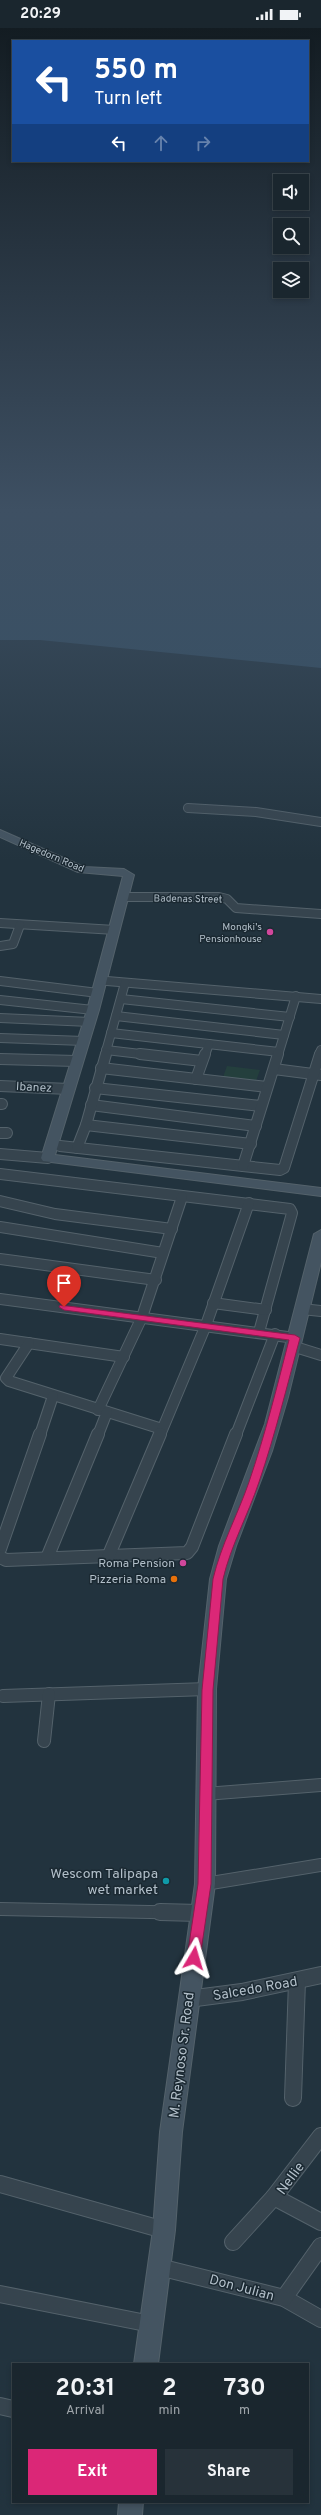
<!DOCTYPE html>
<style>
:root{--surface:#1a262e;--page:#27323a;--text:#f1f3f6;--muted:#9fa5aa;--line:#38434a;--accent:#db2777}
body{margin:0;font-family:Overpass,sans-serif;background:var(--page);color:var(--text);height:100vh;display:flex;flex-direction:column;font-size:15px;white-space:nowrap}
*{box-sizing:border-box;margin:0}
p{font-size:13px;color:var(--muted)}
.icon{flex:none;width:22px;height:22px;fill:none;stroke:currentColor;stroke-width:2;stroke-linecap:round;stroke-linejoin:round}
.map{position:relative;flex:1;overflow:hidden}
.drawer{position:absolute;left:12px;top:2335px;width:297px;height:140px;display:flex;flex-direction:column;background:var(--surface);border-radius:0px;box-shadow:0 2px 6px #0003,0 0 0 1px var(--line)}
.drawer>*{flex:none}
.guide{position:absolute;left:12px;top:12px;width:297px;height:122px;border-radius:0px;box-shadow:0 2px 6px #0003,0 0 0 1px var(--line);background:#1a4fa0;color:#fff;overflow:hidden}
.controls{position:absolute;left:273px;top:146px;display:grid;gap:8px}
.controls a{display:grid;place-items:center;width:36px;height:36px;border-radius:0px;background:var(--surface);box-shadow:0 2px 6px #0003,0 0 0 1px var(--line);font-size:20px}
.pin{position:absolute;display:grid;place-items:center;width:34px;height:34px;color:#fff;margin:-41px -17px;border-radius:50% 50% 50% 0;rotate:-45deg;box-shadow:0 0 4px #0007}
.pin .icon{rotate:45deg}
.me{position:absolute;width:44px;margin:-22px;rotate:7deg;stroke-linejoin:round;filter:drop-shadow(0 0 3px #0008)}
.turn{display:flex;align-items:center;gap:14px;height:84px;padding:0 16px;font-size:18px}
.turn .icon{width:52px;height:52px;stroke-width:2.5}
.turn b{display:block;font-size:28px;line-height:34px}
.lanes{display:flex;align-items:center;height:38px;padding:0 16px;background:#0003;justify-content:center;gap:20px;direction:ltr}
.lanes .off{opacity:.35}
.eta{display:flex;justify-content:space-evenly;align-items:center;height:68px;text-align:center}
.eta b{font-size:24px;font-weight:700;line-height:28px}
.button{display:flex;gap:8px;margin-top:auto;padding:8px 16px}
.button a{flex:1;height:46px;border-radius:0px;background:var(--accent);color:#fff;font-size:16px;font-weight:700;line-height:46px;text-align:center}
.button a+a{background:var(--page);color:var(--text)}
.status{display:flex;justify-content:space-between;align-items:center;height:28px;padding:0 20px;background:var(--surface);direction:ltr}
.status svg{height:11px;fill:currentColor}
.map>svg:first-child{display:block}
</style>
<div class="status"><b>20:29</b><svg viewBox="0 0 49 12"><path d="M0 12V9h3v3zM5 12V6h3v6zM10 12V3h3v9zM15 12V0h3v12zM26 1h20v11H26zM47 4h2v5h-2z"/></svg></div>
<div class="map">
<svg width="321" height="2487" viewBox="0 0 321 2487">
<rect width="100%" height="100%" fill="#22333e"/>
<!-- green -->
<path fill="#243f3d" d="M227 1038 260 1042 256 1053 223 1049Z"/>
<!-- water -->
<path fill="#355166" d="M0 485H321V640L40 612H0Z"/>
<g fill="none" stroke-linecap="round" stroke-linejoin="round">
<defs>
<g id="street-far3">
<path d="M188 780 256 784 321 794"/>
<path d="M123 869H219L227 871 236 880 321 886"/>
<path d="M0 895 115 902"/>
<path d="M0 918 13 916 20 897"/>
<path d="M0 953 98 965"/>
<path d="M107 953 321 971"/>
<path d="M121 971 290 989"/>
<path d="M0 972 93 982"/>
<path d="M116 988 284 1007"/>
<path d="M0 990 90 994"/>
<path d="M111 1005 279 1024"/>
<path d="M0 1010 84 1013"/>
<path d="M106 1022 149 1027"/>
<path d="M105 1027 125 955"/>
<path d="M205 1027 209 1016"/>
<path d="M278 1027 296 968"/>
<path d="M319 1027 321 1022"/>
</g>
<g id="street-far2">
<path d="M140 1026 202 1033"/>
<path d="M0 1031 76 1033"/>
<path d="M101 1040 267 1059"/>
<path d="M274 1041 321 1047"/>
<path d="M196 1051 205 1026"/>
<path d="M0 1058 69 1061"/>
<path d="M95 1060 261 1078"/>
<path d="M0 1076H2"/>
<path d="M91 1077 256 1098"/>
<path d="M86 1097 251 1116"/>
<path d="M0 1105H7"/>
<path d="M60 1118 280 1142 284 1140 320 1026"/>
<path d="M77 1120 86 1097 106 1026"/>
<path d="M0 1126 48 1130"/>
<path d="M243 1138 278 1026"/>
<path d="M0 1146 290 1181 292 1185 259 1304"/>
<path d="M0 1173 55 1186 172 1201"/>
<path d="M0 1199 163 1225"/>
<path d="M0 1231 156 1252"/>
<path d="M0 1271 295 1310"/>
<path d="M213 1275 266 1282"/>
<path d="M302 1281 321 1283"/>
<path d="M0 1311 124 1329"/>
<path d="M29 1315 6 1350 9 1353 162 1401"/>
<path d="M292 1318 321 1327"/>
<path d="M98 1382 142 1289 182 1169"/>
<path d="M40 1407 53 1368"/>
<path d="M98 1407 107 1384"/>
<path d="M160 1407 206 1297 249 1175"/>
<path d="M236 1407 275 1306"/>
</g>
<g id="street-far1">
<path d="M0 1521 40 1406"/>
<path d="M0 1529 6 1532 187 1525 192 1519 236 1406"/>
<path d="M108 1529 160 1406"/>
<path d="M47 1530 98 1406"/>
<path d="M3 1668 207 1661"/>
<path d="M44 1713 49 1666"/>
<path d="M205 1766 321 1757"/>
<path d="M205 1856 321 1837"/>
<path d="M0 1881 199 1885"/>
</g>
<g id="street">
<path d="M160 1884 199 1885"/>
<path d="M188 1971 242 1964 321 1947"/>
<path d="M293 2070 297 1953"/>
<path d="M321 2108 274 2169 321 2194"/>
<path d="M0 2156 164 2202"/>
<path d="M233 2214 274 2169"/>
<path d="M159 2239 284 2270 321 2291"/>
<path d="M0 2266 151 2296"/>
<path d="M284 2270 321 2218"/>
<path d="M0 2378 13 2381"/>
</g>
<g id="secondary">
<path d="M0 802 84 839 124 841 134 847 99 982 55 1127 321 1160V1168L43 1133 41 1130 87 982 123 848 78 844 0 809Z"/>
<path d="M321 1202V1234L288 1369 272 1423 236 1518 226 1551 216 1661 215 1856 182 2104 175 2202 158 2336H134L153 2202 160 2104 195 1856 198 1661 210 1551 219 1518 265 1396 314 1206Z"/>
<path d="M119 2474H143L142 2487H118Z"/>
</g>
</defs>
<!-- street-far3 casing -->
<use href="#street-far3" stroke="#54626b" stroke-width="10"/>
<!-- street-far2 casing -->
<use href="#street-far2" stroke="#54626b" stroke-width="12"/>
<!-- street-far1 casing -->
<use href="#street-far1" stroke="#54626b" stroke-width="14"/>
<!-- street casing -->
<use href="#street" stroke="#54626b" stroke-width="18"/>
<!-- secondary casing -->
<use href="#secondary" stroke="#54626b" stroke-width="2"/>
<!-- street-far3 -->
<use href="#street-far3" stroke="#36444e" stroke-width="8"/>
<!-- street-far2 -->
<use href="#street-far2" stroke="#36444e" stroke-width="10"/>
<!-- street-far1 -->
<use href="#street-far1" stroke="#36444e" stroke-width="12"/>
<!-- street -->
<use href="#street" stroke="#36444e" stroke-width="16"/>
<!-- secondary -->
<use href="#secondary" fill="#445461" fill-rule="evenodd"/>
</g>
<!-- sky -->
<linearGradient id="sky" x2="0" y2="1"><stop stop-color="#131c22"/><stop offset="0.58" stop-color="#3e5063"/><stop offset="1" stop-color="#3e5063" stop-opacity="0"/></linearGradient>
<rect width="321" height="833" fill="url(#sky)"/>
<!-- route -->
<path fill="#db2777" stroke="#8e194d" d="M60 1277 295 1307 300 1310C287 1358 275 1407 259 1454 248 1487 231 1517 223 1551L213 1662 211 1856 200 1930 194 1936 187 1930 198 1856 202 1662 213 1551C221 1517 238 1486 249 1454 265 1407 277 1359 289 1312L64 1282 59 1279Z"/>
<!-- markers -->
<g fill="#d1479c" stroke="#1b2932" stroke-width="1.5">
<circle cx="270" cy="904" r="4"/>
<circle cx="183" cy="1535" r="4"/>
</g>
<circle fill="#e8710a" stroke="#1b2932" stroke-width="1.5" cx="174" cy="1551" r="4"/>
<circle fill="#0f9aa8" stroke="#1b2932" stroke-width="1.5" cx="166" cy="1853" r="4"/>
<g text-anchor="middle" stroke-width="3" stroke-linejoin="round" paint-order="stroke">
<!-- far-street labels -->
<g font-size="10" fill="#b2bfc9" stroke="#1b2932">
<text transform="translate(52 827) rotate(23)" y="4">Hagedorn Road</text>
<text transform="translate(188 870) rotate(1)" y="4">Badenas Street</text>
</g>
<!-- far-poi labels -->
<g font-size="10" fill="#b2bfc9" stroke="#1b2932" text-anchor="end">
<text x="262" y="902">Mongki's<tspan x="262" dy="12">Pensionhouse</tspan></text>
</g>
<!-- street labels -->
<g font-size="12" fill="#b2bfc9" stroke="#1b2932">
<text transform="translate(34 1059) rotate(3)" y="4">Ibanez</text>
</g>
<!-- poi labels -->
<g font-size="12" fill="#b2bfc9" stroke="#1b2932" text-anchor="end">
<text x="175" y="1539">Roma Pension</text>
<text x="166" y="1555">Pizzeria Roma</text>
</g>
<!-- near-poi labels -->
<g font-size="14" fill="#b2bfc9" stroke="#1b2932" text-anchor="end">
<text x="158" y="1850">Wescom Talipapa<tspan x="158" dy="16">wet market</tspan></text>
</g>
<!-- near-street labels -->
<g font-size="14" fill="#b2bfc9" stroke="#1b2932">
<text transform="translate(255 1960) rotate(-10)" y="5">Salcedo Road</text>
<text transform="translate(181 2027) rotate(-83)" y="5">M. Reynoso Sr. Road</text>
<text transform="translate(290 2150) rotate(-54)" y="5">Nellie</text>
<text transform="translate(242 2259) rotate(15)" y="5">Don Julian</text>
</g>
</g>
</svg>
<div class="controls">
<a><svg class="icon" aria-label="sound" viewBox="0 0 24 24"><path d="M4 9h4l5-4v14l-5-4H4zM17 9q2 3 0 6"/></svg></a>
<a><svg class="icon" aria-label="search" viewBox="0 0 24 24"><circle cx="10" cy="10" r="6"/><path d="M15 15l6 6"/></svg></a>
<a><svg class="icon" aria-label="layers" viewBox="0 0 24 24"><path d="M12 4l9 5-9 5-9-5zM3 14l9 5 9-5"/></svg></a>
</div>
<div class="pin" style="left:64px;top:1279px;background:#d93025"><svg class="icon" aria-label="arrive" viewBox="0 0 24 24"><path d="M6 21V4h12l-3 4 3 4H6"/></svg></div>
<svg class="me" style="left:194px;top:1930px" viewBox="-20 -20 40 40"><path d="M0-17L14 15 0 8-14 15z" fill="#db2777" stroke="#fff" stroke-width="4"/></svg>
<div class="guide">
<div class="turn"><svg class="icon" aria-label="left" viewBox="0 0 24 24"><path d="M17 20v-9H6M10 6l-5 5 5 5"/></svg><div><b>550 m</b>Turn left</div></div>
<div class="lanes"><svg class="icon" aria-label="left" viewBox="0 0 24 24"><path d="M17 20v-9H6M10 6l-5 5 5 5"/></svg><svg class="icon off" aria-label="ahead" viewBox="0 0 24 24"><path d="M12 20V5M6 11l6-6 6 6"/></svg><svg class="icon off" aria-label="right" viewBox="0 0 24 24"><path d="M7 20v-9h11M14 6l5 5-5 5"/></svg></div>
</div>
<section class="drawer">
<div class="eta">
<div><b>20:31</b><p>Arrival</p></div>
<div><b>2</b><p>min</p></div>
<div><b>730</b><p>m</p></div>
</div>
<div class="button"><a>Exit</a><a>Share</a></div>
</section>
</div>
